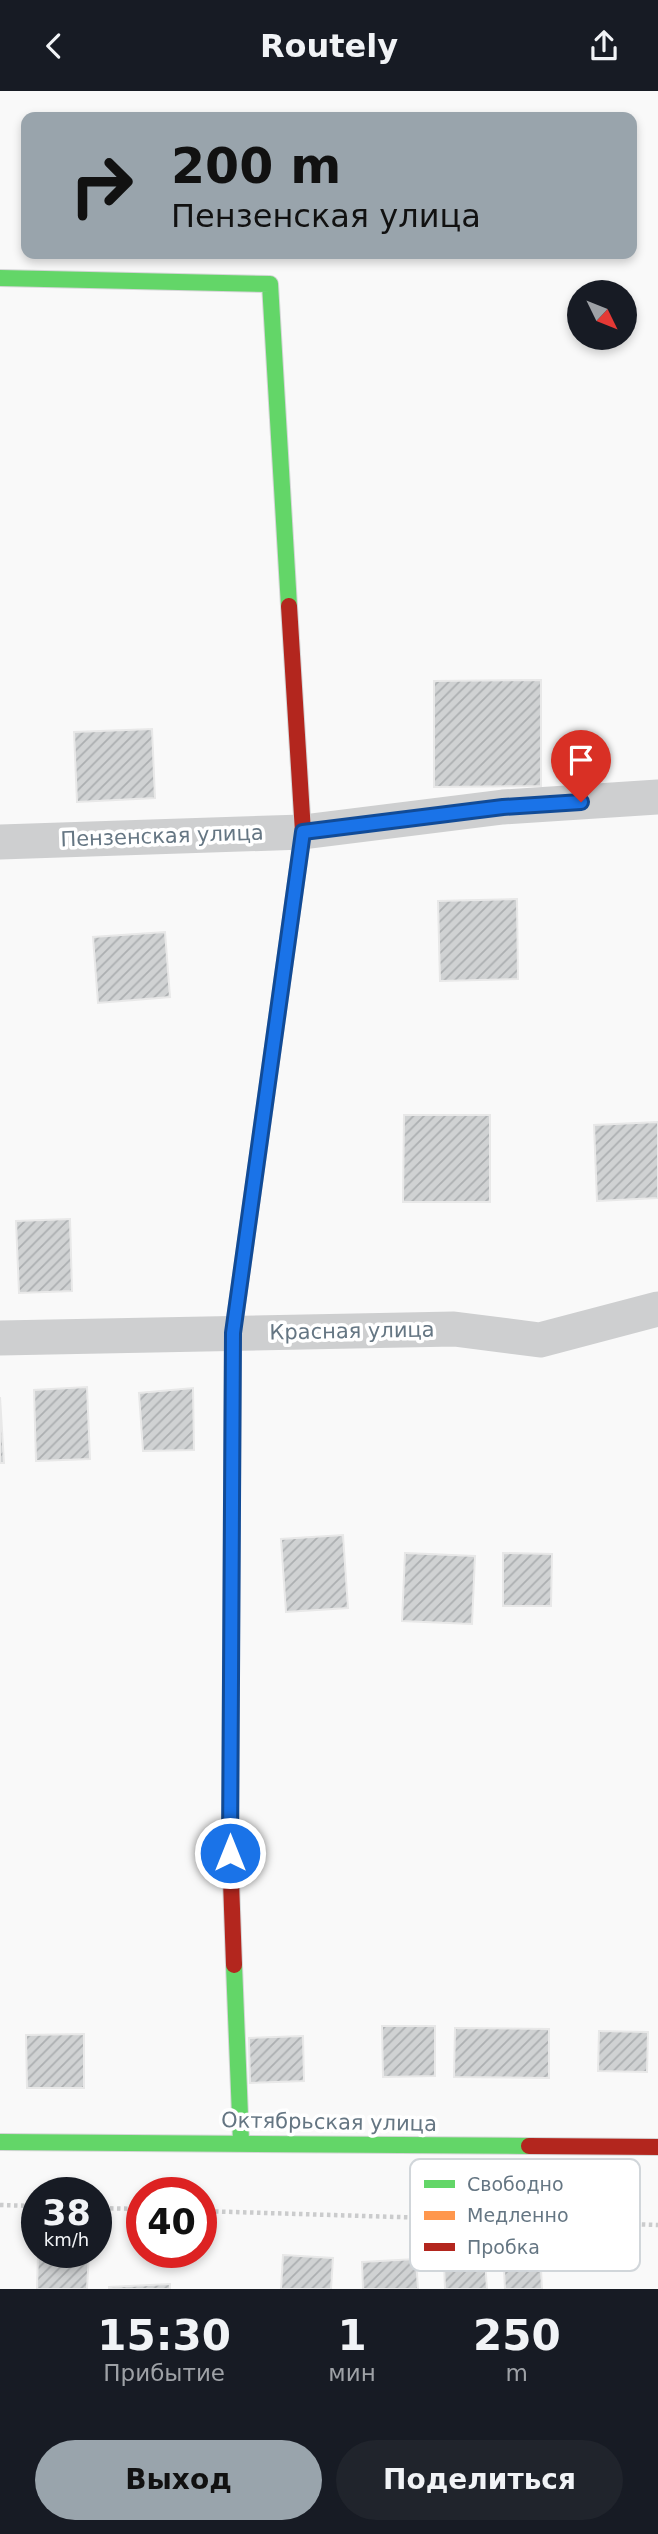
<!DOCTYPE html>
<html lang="ru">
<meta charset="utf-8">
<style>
:root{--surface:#171b24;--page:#20242c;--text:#f1f3f6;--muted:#9ea1a6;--accent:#99a4ac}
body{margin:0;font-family:"DejaVu Sans",sans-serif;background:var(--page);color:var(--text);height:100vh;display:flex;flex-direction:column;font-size:26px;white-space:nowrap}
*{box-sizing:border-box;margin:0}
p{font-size:23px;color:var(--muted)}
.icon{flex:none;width:38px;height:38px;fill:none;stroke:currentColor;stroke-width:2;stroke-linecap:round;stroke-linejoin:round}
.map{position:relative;height:2198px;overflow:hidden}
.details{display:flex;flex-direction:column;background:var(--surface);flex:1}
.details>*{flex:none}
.banner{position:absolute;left:21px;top:21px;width:616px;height:147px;border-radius:14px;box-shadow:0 4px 10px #0003;background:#99a4ac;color:#111;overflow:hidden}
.needle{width:46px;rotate:133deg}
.fabs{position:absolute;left:567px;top:189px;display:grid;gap:14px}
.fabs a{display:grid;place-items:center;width:70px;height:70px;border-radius:50%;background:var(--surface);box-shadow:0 4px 10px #0003;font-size:35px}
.speed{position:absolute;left:21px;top:2086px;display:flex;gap:14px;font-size:35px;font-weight:700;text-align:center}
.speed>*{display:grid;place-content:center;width:91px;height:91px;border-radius:50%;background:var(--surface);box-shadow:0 4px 10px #0003;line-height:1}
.speed small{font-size:18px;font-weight:400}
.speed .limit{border:10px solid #d22;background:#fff;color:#111}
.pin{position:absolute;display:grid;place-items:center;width:60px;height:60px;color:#fff;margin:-72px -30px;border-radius:50% 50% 50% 0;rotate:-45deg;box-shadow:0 0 7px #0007}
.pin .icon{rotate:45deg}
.me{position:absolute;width:77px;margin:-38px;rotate:0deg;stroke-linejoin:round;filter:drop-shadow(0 0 5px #0008)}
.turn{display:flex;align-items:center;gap:24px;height:147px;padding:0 35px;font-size:32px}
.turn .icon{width:91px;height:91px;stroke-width:2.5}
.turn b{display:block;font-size:49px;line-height:60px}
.eta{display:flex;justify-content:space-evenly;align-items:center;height:119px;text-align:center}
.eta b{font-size:42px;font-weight:600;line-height:49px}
.primary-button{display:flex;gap:14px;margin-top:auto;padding:14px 35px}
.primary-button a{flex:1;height:80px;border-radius:42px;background:var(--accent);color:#111;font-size:28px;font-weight:600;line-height:80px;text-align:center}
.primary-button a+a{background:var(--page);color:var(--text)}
header{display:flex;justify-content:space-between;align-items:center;height:91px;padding:0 35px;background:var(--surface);font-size:32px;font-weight:600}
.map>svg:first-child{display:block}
</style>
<header><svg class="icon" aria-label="back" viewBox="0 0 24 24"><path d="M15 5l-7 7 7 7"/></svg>Routely<svg class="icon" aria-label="share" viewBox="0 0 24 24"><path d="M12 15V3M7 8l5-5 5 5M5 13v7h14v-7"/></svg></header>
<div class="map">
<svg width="658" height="2198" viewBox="0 0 658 2198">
<defs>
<pattern id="building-hatch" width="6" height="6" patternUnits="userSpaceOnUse" patternTransform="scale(1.75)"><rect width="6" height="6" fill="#d0d2d3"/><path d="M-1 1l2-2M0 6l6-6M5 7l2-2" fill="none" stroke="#acafb1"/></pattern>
</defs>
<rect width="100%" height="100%" fill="#f9f9f9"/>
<!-- building -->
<g fill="url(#building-hatch)" stroke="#e8e8e8" stroke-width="2">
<path d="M541 589V695L434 696V590Z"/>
<path d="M152 638 155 707 77 711 74 641Z"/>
<path d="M517 808 518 888 440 890 438 810Z"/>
<path d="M165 841 170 906 98 912 93 846Z"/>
<path d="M404 1024H490V1111H403Z"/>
<path d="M658 1031V1107L597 1110 594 1034Z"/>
<path d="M70 1128 72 1200 19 1202 16 1130Z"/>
<path d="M87 1296 90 1368 36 1370 34 1299Z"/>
<path d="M193 1297 194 1359 143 1360 139 1302Z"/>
<path d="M0 1306 4 1372H0Z"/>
<path d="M343 1444 348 1517 286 1521 281 1448Z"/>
<path d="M405 1462 475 1465 472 1533 402 1530Z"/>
<path d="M503 1462 552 1463 551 1515H503Z"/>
<path d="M382 1935H435V1985L383 1986Z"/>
<path d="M455 1937 549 1938V1987L454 1986Z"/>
<path d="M599 1940 648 1941 647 1981 598 1980Z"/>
<path d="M84 1943V1997H27L26 1944Z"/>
<path d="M303 1945 304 1990 250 1992 249 1947Z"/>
<path d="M540 2158 542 2198H505L503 2159Z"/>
<path d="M38 2161H89L87 2198H37Z"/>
<path d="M283 2164 333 2167 331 2198H281Z"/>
<path d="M416 2168 418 2198H363L362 2171Z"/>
<path d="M485 2170 487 2198H445L444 2172Z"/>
<path d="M170 2193V2198H109V2196Z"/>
</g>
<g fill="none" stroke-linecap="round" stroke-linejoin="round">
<defs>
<g id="fast">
<path d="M0 187 270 193 289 515"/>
<path d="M234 1874 241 2050"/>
<path d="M0 2051 529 2055"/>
</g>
<path id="slow" d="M231 1556 233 1242 256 1078"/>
<g id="jam">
<path d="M256 1078 303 741 289 515"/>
<path d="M231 1556 230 1762 234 1874"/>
<path d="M529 2055 658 2056"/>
</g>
</defs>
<!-- fast casing -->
<use href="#fast" stroke="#d5d6d7" stroke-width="18"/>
<!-- slow casing -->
<use href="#slow" stroke="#d5d6d7" stroke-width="18"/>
<!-- jam casing -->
<use href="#jam" stroke="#d5d6d7" stroke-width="18"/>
<!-- path -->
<g stroke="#cbcccd" stroke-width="4.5" stroke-dasharray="3.5 3.5" stroke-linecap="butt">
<path d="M0 2114 37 2115"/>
<path d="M96 2117 142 2118"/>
<path d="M201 2120 658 2134"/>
</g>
<!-- street -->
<g stroke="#cecfd0" stroke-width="35">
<path d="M0 751 303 741 503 716 658 706"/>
<path d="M0 1247 454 1238 540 1249 658 1218"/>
</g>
<!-- fast -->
<use href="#fast" stroke="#63d668" stroke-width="16"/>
<!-- slow -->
<use href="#slow" stroke="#ff974d" stroke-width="16"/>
<!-- jam -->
<use href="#jam" stroke="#b3261e" stroke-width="16"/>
</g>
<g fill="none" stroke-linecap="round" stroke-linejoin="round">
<defs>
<path id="route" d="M230 1762 233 1242 303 741 503 716 581 711"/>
</defs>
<!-- route casing -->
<use href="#route" stroke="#114b97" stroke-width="18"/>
<!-- route -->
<use href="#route" stroke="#1a73e8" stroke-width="12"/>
</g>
<g text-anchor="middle" stroke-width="7" stroke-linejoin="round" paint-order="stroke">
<!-- street labels -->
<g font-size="21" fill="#657683" stroke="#fff">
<text transform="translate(162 745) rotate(-2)" y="7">Пензенская улица</text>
<text transform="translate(352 1240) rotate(-1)" y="7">Красная улица</text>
<text transform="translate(329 2031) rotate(1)" y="7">Октябрьская улица</text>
</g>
</g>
<!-- legend -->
<rect x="410" y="2068" width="230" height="112" rx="10" fill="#fff" stroke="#d1d6da" stroke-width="2"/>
<rect x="424" y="2089" width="31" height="8" fill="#63d668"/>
<rect x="424" y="2120" width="31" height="9" fill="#ff974d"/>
<rect x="424" y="2152" width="31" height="8" fill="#b3261e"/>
<g font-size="19" fill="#657683">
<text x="467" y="2100">Свободно</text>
<text x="467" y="2131">Медленно</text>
<text x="467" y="2163">Пробка</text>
</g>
</svg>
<div class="fabs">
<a><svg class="needle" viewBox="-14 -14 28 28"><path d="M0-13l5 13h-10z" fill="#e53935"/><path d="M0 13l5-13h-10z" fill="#9ea1a6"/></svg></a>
</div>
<div class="speed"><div>38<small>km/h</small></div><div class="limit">40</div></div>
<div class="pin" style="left:581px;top:711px;background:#d93025"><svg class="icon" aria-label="arrive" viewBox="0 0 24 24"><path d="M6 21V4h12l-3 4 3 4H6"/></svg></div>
<svg class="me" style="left:230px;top:1762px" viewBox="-20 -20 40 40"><circle r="17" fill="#1a73e8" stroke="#fff" stroke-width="3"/><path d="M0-11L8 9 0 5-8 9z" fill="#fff"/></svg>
<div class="banner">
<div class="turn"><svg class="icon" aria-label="right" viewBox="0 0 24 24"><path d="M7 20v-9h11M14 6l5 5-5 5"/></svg><div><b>200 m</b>Пензенская улица</div></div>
</div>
</div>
<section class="details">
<div class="eta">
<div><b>15:30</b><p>Прибытие</p></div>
<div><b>1</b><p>мин</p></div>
<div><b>250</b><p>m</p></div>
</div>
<div class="primary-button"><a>Выход</a><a>Поделиться</a></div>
</section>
